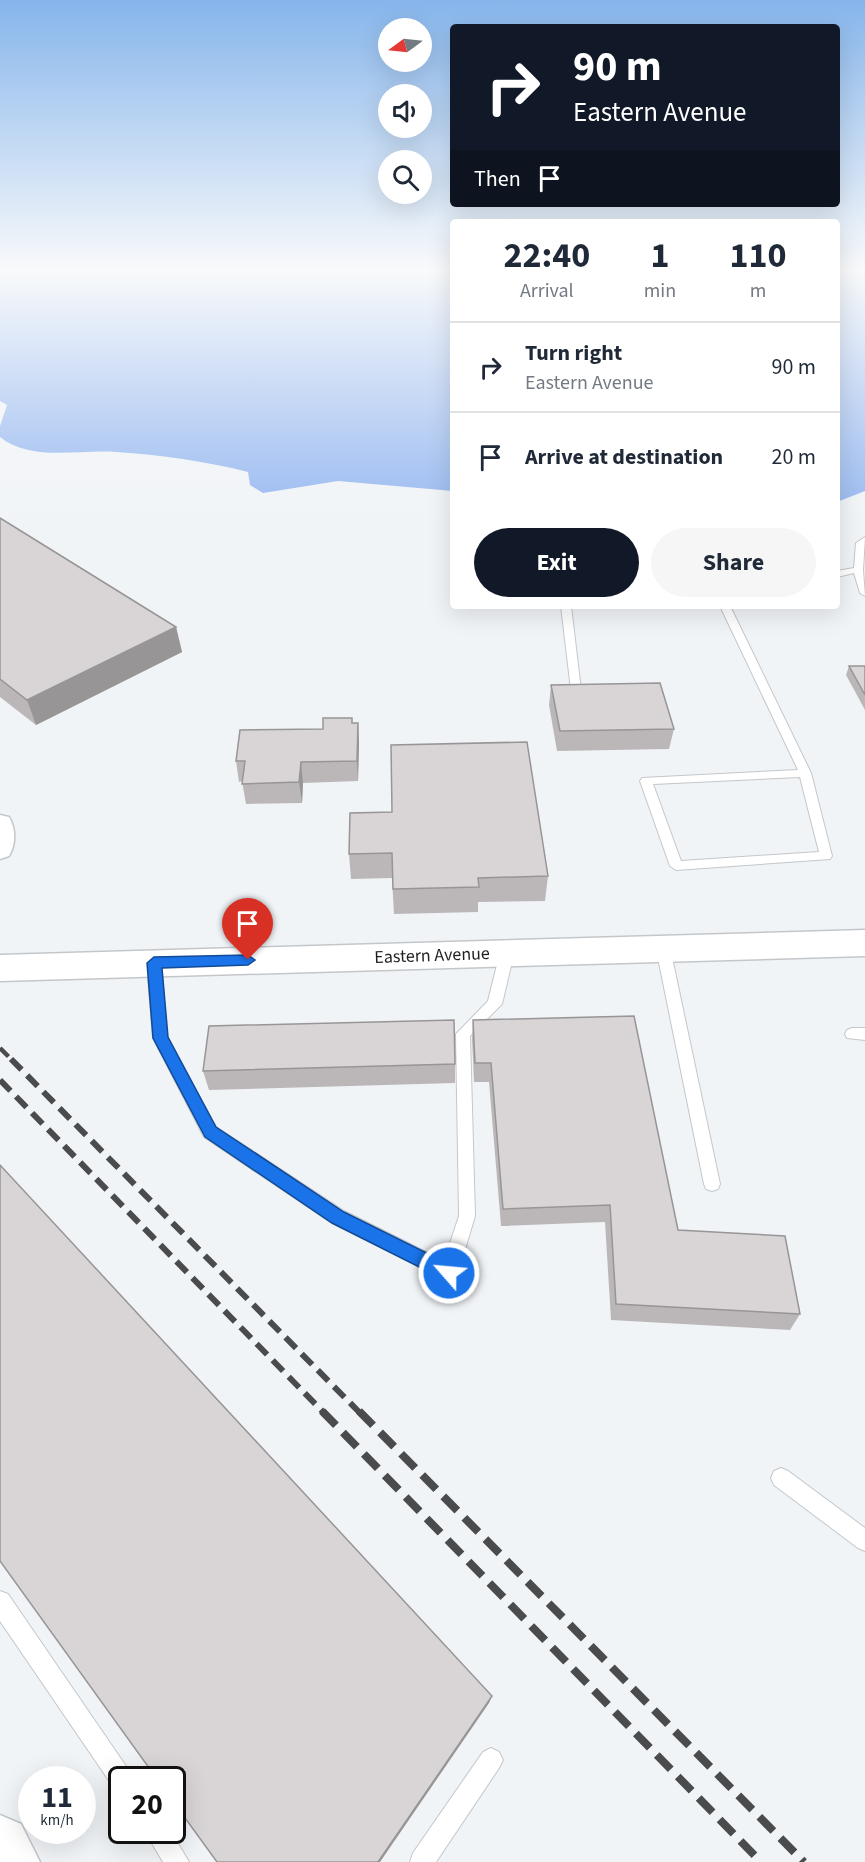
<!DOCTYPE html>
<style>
:root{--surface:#fff;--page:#f6f6f7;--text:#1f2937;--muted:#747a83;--line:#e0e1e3;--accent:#111827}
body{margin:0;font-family:"Source Sans 3",sans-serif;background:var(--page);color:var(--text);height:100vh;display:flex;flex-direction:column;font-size:22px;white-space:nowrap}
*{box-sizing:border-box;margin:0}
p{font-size:20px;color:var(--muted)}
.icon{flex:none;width:33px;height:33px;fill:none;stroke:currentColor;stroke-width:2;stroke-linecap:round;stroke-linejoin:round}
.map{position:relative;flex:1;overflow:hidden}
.drawer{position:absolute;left:450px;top:219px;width:390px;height:390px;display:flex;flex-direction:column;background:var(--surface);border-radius:6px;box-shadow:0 6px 24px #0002}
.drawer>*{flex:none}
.hud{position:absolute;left:450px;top:24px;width:390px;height:183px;border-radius:6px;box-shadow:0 6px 24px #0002;background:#111827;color:#fff;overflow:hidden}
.needle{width:39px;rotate:255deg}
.tools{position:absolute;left:378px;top:18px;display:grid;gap:12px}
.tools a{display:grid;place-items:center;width:54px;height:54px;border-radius:50%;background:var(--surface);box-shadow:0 6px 24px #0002;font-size:30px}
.speed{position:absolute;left:18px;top:1766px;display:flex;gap:12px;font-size:30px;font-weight:700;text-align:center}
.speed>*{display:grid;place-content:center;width:78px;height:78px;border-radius:50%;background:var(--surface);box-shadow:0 6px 24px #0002;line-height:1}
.speed small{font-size:15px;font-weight:400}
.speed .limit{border:3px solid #111;border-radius:9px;background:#fff;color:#111}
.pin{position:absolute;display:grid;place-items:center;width:51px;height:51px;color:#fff;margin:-62px -26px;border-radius:50% 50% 50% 0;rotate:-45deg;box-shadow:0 0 6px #0007}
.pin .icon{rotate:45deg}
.me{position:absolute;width:66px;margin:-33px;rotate:297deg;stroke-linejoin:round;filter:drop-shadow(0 0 4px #0008)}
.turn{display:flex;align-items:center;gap:21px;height:126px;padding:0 24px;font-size:27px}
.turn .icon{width:78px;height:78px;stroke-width:2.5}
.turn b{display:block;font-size:42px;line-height:51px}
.then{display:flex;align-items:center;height:57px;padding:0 24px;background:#0003;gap:12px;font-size:22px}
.eta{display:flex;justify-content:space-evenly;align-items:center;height:102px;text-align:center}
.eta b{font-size:36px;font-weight:700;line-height:42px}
.action{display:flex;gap:12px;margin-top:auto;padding:12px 24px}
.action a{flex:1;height:69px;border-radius:36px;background:var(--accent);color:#fff;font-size:24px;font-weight:700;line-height:69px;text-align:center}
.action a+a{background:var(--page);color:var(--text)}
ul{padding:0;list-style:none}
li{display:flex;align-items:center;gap:18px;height:90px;padding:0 24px;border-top:2px solid var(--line)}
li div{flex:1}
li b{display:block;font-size:22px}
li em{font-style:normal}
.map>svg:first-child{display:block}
</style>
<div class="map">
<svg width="865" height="1862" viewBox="0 0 865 1862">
<rect width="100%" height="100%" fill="#f1f4f7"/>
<!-- water -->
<g fill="#94b7f0">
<path d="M0 268H453V491L338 481 263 493 250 485 248 472C205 461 161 455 116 452 79 449 31 462 0 437V426L7 405 0 401Z"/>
<path d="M837 268H865V491L837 502Z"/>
</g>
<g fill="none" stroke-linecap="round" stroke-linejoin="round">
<defs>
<g id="service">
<path d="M865 537 863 570 865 596 860 593 854 573 837 577V571L854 568 856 543Z"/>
<path d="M561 606H571L581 690 576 693 571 690Z"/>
<path d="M720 606H730L811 773 832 856 830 859 676 870 670 866 640 781 642 778 798 770ZM800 777 819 852 681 861 653 784Z"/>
<path d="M663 943 668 944 670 948 720 1184 718 1189 712 1191 706 1189 704 1184 656 948 658 944Z"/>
<path d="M507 948 512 949 514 953 502 1004 470 1036 475 1216 458 1273 455 1279 449 1281 332 1223 204 1137 153 1038 147 963 149 959H159L161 963 167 1038 216 1127 344 1211 444 1261 459 1216 456 1034 488 1001 500 953 502 949Z"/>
<path d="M852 1028H865V1040L847 1038 845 1034 847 1030Z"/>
<path d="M781 1468 788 1471 865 1528V1551L858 1548 774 1485 771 1478 774 1471Z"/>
<path d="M0 1591 8 1594 130 1772 133 1779H122V1792L114 1788 0 1621Z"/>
<path d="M491 1748 499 1752 503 1760 499 1768 436 1862H410L413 1853 483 1752Z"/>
<path d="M144 1830H170L189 1862H163Z"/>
</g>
<path id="minor" d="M0 815 9 817C16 829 16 844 9 856L0 859Z"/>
<path id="tertiary" d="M0 1815 21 1824 40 1862H0Z"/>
<path id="secondary" d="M865 930V956L0 981V955Z"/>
</defs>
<!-- service casing -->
<use href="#service" stroke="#c4c7ca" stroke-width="2"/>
<!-- minor casing -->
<use href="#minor" stroke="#c4c7ca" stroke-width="3"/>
<!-- tertiary casing -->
<use href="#tertiary" stroke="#c4c7ca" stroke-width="3"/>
<!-- secondary casing -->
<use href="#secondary" stroke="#c4c7ca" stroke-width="3"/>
<!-- service -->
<use href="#service" fill="#fff" fill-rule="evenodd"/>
<!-- minor -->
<use href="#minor" fill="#fff" fill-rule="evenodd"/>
<!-- tertiary -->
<use href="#tertiary" fill="#fff" fill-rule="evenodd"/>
<!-- secondary -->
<use href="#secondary" fill="#fff" fill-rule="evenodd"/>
<!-- rail-far2 -->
<path stroke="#4a4b4d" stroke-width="4.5" stroke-dasharray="12 6" stroke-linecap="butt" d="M0 1048 13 1061"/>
<!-- rail-far1 -->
<g stroke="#4a4b4d" stroke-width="6" stroke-dasharray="15 8" stroke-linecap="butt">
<path d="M11 1059 360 1413"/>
<path d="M0 1080 324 1413"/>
</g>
<!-- rail -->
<g stroke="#4a4b4d" stroke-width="8" stroke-dasharray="20 10" stroke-linecap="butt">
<path d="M322 1411 761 1862"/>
<path d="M359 1411 804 1862"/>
</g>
</g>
<!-- wall -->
<g fill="#bbb7b9">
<path d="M0 518 176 627 182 652 36 725 0 697Z"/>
<path d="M849 666H865V710L846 675Z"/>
<path d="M551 685 674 729 669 749 557 751 549 705Z"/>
<path d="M352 723H358L359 743 358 781 303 783 302 803 246 804 242 781 239 782 236 761 323 729Z"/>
<path d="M392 812 548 876 545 901 478 902V912L394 914 392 878 351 879 349 854Z"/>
<path d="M473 1020 678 1230 800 1314 790 1330 611 1320 605 1222 501 1226 489 1082H474L472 1039Z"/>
<path d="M455 1064V1083L209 1090 203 1071Z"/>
</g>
<!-- shaded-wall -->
<g fill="#989596">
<path d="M176 627 182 652 36 725 27 700Z"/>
<path d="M358 723 359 743 358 781 357 761Z"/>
<path d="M301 762 303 783 302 803 299 782Z"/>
<path d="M492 1696 489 1703 380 1862H378Z"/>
</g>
<!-- building -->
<g fill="#d9d5d7" stroke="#989596" stroke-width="1.5">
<path d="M0 518 176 627 27 700 0 679Z"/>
<path d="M849 666H865V695Z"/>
<path d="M660 683 674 729 560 731 551 685Z"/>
<path d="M323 718H352V723H358L357 761 301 762 299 782 242 784 245 761H236L240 730 323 729Z"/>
<path d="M527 742 548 876 478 878 479 887 393 889 392 853 349 854 350 813 392 812 391 745Z"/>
<path d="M634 1016 678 1230 785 1236 800 1314 616 1304 610 1205 503 1209 491 1063H475L473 1020Z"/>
<path d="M454 1020 455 1064 203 1071 209 1026Z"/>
<path d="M0 1165 492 1696 378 1862H217L172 1800V1779H157L0 1561Z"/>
</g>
<!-- sky -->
<linearGradient id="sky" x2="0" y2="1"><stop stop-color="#86b5eb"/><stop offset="0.51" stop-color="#f9fafb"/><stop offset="1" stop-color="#f9fafb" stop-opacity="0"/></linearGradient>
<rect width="865" height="529" fill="url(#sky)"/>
<!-- route -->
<path fill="#1a73e8" stroke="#114b97" stroke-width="1.5" d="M248 955 255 960 248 965 162 968 168 1037 216 1127 344 1212 455 1267 458 1273 455 1279 449 1282 443 1279 332 1223 205 1137 153 1038 147 963 154 957Z"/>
<g text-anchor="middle" stroke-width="6" stroke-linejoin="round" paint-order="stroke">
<!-- street labels -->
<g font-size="18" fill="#1e1f20" stroke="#fff">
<text transform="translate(432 955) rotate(-2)" y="6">Eastern Avenue</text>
</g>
</g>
</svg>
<div class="tools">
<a><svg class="needle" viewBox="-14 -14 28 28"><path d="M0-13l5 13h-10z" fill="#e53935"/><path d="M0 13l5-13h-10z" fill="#747a83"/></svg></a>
<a><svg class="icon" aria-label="sound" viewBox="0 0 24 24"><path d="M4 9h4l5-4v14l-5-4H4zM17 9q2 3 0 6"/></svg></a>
<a><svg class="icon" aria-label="search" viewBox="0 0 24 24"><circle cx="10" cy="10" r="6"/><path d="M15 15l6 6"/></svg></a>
</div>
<div class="speed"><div>11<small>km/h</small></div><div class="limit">20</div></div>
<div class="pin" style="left:248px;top:960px;background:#d93025"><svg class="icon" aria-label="arrive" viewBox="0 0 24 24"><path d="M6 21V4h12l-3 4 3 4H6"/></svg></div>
<svg class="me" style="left:449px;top:1273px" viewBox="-20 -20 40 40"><circle r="17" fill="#1a73e8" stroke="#fff" stroke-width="3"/><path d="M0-11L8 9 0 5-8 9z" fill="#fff"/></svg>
<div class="hud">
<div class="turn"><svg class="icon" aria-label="right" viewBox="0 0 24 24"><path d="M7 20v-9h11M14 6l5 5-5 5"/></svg><div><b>90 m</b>Eastern Avenue</div></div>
<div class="then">Then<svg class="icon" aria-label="arrive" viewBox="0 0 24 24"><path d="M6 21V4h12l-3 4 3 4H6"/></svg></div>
</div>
<section class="drawer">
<div class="eta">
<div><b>22:40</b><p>Arrival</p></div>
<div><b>1</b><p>min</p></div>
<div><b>110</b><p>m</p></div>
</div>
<ul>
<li><svg class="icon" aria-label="right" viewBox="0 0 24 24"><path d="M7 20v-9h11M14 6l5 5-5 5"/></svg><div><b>Turn right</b><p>Eastern Avenue</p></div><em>90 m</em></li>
<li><svg class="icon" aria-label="arrive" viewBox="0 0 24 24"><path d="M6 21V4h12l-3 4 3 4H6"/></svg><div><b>Arrive at destination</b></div><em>20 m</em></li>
</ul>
<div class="action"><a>Exit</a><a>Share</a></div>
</section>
</div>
